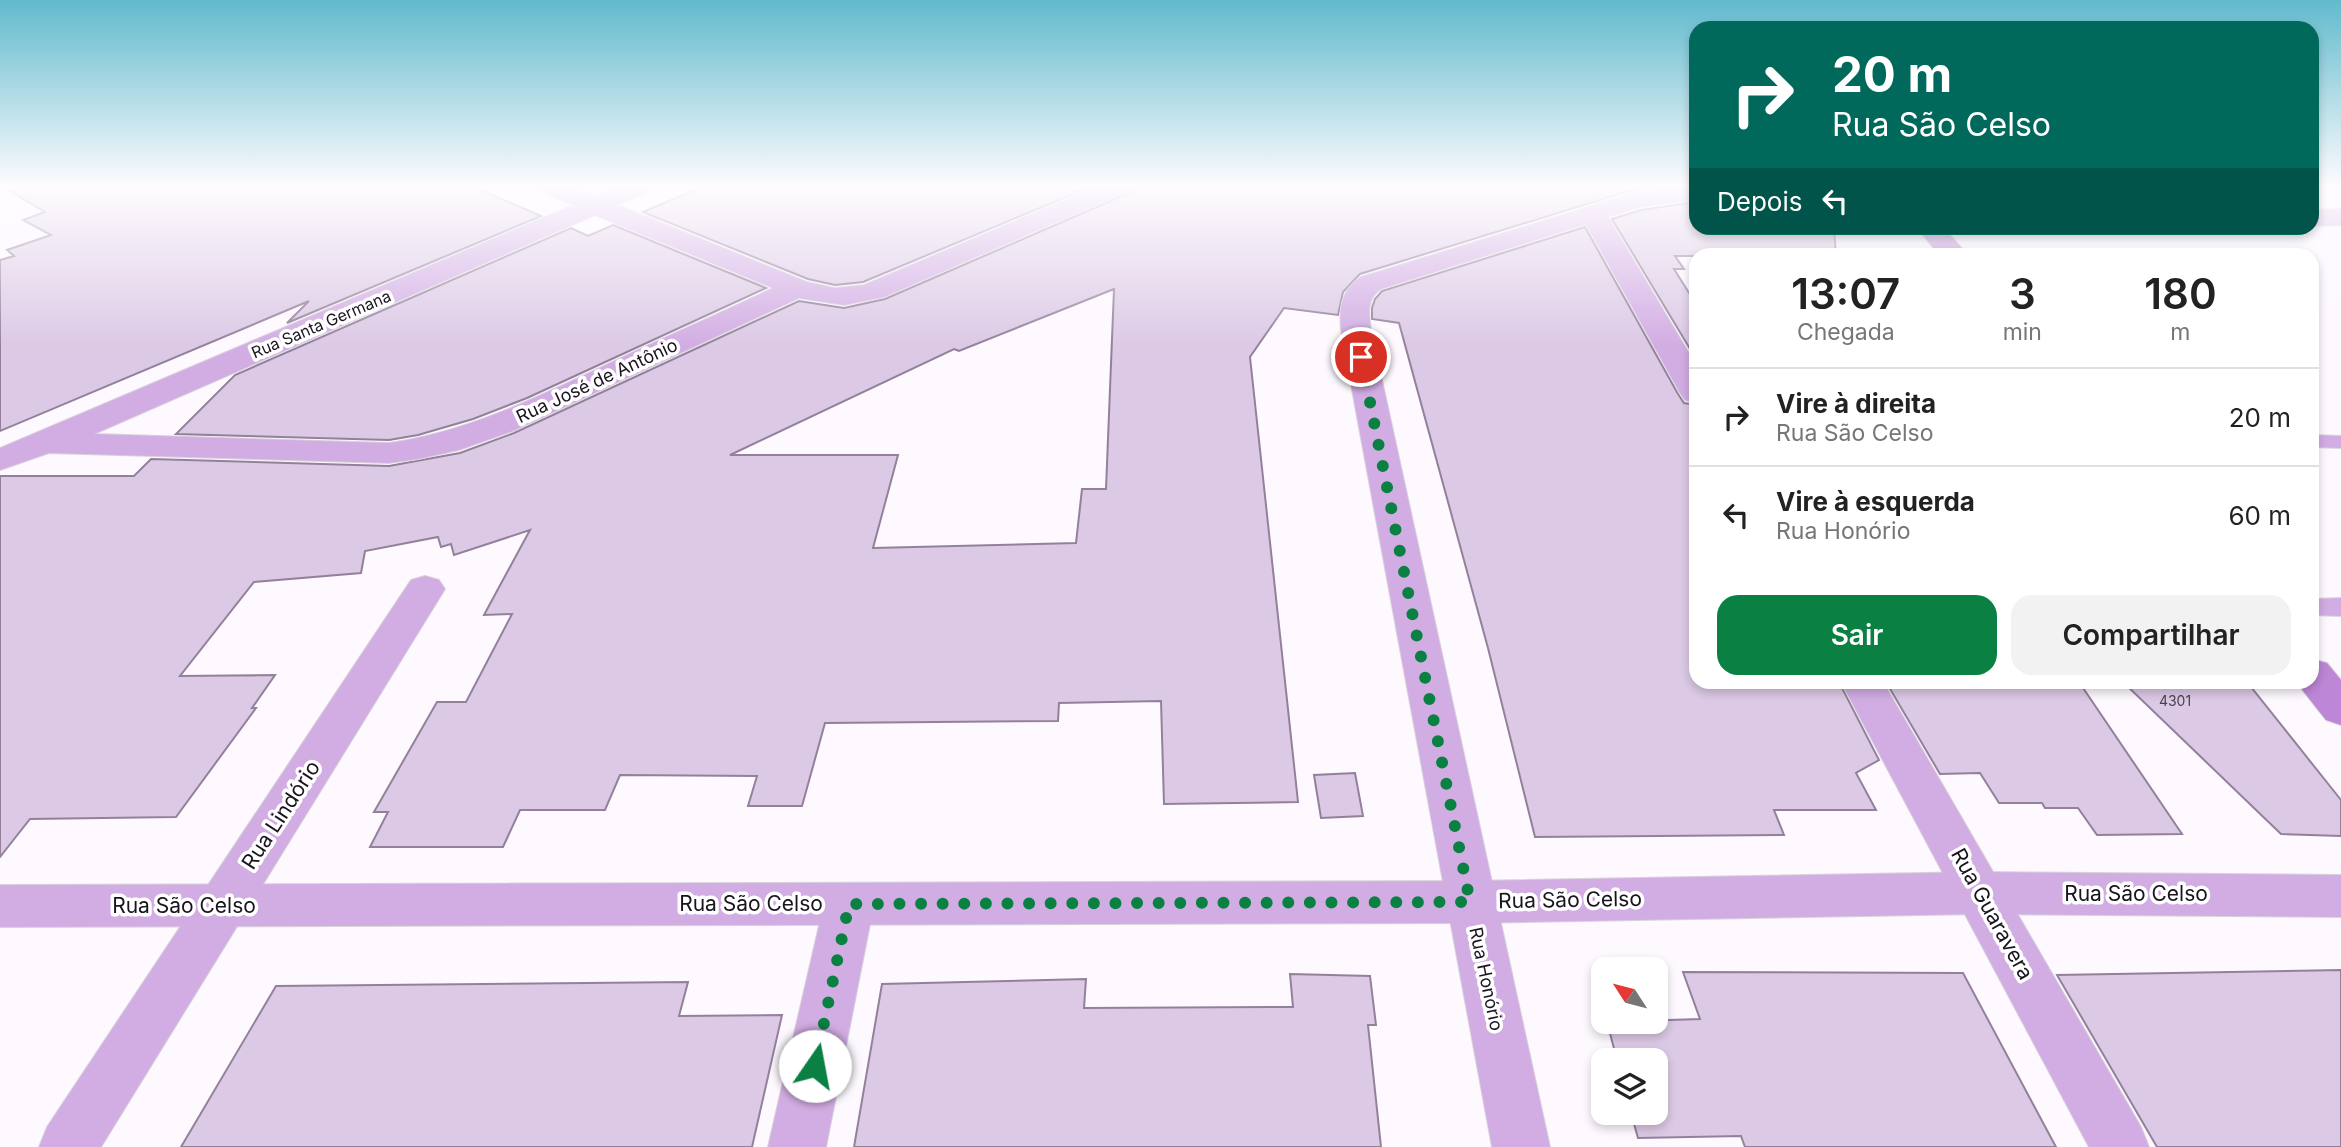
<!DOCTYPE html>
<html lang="pt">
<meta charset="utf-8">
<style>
:root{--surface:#fff;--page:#f2f2f2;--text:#222;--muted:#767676;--line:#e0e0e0;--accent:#0b8043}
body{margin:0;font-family:Inter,sans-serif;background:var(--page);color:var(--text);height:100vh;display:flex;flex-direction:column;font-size:26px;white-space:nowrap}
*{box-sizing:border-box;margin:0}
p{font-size:23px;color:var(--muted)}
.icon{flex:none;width:38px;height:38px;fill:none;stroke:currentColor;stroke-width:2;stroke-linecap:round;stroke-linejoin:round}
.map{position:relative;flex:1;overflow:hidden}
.sheet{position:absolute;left:1689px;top:248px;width:630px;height:441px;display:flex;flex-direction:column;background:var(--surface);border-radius:21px;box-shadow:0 4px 10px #0003}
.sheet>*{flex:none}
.top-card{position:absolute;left:1689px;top:21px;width:630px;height:214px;border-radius:21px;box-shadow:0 4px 10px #0003;background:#00695c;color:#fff;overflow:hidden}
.needle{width:46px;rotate:306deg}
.tools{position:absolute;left:1591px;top:957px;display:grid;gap:14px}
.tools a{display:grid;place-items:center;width:77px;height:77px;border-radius:14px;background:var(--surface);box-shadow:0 4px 10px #0003;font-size:35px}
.pin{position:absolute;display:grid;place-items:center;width:60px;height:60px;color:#fff;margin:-30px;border:4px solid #fff;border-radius:50%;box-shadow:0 2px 7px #0007}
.me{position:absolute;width:77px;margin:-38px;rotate:12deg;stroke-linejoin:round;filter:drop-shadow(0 0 5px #0008)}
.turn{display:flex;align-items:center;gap:24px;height:147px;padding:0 28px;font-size:32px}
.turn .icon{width:91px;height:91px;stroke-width:2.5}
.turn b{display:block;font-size:49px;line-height:60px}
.then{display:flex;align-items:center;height:66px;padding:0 28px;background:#0003;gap:14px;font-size:26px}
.eta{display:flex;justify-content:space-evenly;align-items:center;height:119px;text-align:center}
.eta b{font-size:42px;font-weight:600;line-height:49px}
.action{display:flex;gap:14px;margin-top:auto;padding:14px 28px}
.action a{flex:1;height:80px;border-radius:21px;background:var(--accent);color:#fff;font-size:28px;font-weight:600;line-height:80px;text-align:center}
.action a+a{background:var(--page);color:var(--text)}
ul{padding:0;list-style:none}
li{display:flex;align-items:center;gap:21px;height:98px;padding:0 28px;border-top:2px solid var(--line)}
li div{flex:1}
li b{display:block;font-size:26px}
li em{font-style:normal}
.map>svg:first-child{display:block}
</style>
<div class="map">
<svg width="2341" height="1147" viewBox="0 0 2341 1147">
<rect width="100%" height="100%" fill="#fdf9ff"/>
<!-- building -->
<g fill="#dcc9e5" stroke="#93819b" stroke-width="2" fill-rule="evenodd">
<path d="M1 186H472L541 216 287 323 309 301 0 431V260L14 256 7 250 51 235 23 220 45 212Z"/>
<path d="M704 186H1092L863 282 835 285 808 279 643 212Z"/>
<path d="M1135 186H1665L1626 192 1360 274 1343 292 1338 315 1284 308 1250 357 1298 802 1164 804 1161 701 1059 703 1058 721 825 723 802 806H748L757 776 620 775 605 810H520L503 847H370L388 812H374L437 702H466L512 614 484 615 530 530 454 555 451 544 441 547 438 537 365 551 361 573 254 582 180 676 275 675 252 708H256L176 817 30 819 0 857V476H134L151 459 389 466 460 453 514 433 799 301 844 308 885 299 1129 193ZM1114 289 1106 489H1082L1076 543 873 548 898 455H730L954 349 959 351Z"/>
<path d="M1696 202V228H1834L1836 256H1675L1684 269H1674L1696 304V359L1612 219 1641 210Z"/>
<path d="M613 225 766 288 527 398 473 419 418 435 389 440 176 434 235 375 571 228 588 236Z"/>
<path d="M1585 227 1678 394 1684 403 1696 405V682H1839L1879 760 1856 773 1876 810H1774L1784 835 1535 837 1488 648 1399 323 1372 319V308L1375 299 1382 291Z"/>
<path d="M1886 682H2079L2182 834 2097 835 2078 808H2045L2042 803H1999L1980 773 1940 774Z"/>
<path d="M2123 682H2247L2341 800V836L2281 834Z"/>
<path d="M1355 773 1363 816 1321 818 1314 775Z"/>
<path d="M2341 970V1147H2157L2057 975Z"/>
<path d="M1683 972 1963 973 2056 1147H1745L1741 1136 1638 1138 1631 1113H1656V1060H1617L1607 1022 1700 1019Z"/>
<path d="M1290 974 1370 976 1376 1025H1368L1381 1147H854L882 984 1086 979 1084 1008 1293 1007Z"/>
<path d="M688 982 679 1016 782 1015 752 1147H181L276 986Z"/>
</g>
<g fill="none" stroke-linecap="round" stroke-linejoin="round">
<defs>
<g id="service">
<path d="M2312 435 2341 436V448L2312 447Z"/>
<path d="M2341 598V616L2312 615V599Z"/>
</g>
<g id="minor">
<path d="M535 186H570L595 196 619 186H653L649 191 618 205 807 282 835 288 864 285 1098 186H1132L1128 191 884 297 844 305 799 298 513 431 459 450 418 459 389 463 49 453 0 470V448L573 205 539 191ZM595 215 773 288C718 314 663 338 608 364 537 397 468 432 389 443L94 434Z"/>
<path d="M1679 186H1696V199L1640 207 1608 217 1696 365V403L1685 400 1680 393 1586 224 1381 289C1366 299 1369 314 1371 330L1550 1147H1492L1341 330C1339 308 1341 290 1361 277L1627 195Z"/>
<path d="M2341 209V225L2312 226V210Z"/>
<path d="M425 576 439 580 445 589 101 1147H39L47 1127 411 580Z"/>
<path d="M1841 682H1883L2141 1127 2149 1147H2089Z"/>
<path d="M849 883 867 889 874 904 826 1147H768L824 904 831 889Z"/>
</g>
<path id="tertiary" d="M1981 872 2341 875V917L1981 914 1470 923 0 927V885L1470 881Z"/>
<g id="secondary">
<path d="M1917 228H1944L1969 256H1940Z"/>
<path d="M2312 659 2327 663 2341 680V725L2326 720 2296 682H2312Z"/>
</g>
</defs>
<!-- service casing -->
<use href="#service" stroke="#d9d4db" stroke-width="2"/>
<!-- minor casing -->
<use href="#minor" stroke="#d9d4db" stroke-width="2"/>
<!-- tertiary casing -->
<use href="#tertiary" stroke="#d9d4db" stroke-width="2"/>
<!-- secondary casing -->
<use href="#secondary" stroke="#d9d4db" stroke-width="2"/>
<!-- service -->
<use href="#service" fill="#d2ade3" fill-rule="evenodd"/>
<!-- minor -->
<use href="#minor" fill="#d2ade3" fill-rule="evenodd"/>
<!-- tertiary -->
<use href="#tertiary" fill="#d2ade3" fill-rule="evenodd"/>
<!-- secondary -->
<use href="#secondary" fill="#bd86d6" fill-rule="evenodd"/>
</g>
<!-- sky -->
<linearGradient id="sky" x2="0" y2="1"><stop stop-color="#61bacc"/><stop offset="0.54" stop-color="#fefcff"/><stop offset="1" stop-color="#fefcff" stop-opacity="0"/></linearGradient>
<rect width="2341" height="346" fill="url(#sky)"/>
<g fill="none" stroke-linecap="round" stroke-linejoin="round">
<!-- route -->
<path stroke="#0b8043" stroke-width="12" stroke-dasharray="0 21.6" d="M815 1066 849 904 1470 902 1361 357"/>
</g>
<g text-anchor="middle" stroke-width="7" stroke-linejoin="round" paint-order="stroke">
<!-- number labels -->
<g font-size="14" fill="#4a4150">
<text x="2175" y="706">4301</text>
</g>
<!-- far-street labels -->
<g font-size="16" fill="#1a141e" stroke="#fff">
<text transform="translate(321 324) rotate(-23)" y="6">Rua Santa Germana</text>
</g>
<!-- street labels -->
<g font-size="18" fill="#1a141e" stroke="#fff">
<text transform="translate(597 381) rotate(-25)" y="6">Rua José de Antônio</text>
<text transform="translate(1486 979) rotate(78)" y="6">Rua Honório</text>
</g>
<!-- near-street labels -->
<g font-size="21" fill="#1a141e" stroke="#fff">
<text transform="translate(281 815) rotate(-57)" y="7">Rua Lindório</text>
<text x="2136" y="901">Rua São Celso</text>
<text transform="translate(1570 900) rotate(-1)" y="7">Rua São Celso</text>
<text x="751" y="911">Rua São Celso</text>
<text x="184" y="913">Rua São Celso</text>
<text transform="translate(1992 914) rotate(61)" y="7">Rua Guaravera</text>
</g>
</g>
</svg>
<div class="tools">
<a><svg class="needle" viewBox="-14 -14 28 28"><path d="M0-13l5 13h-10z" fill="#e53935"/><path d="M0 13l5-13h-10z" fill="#767676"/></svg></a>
<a><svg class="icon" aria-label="layers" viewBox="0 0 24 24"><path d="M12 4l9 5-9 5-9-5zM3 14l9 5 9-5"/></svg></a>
</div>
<div class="pin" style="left:1361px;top:357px;background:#d93025"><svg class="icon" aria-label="arrive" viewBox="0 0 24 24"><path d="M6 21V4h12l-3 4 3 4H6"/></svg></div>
<svg class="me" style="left:815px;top:1066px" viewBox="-20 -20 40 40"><circle r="19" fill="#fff"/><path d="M0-13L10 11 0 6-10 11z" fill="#0b8043"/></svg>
<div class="top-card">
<div class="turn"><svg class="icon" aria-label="right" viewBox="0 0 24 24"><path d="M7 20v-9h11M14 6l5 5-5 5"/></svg><div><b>20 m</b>Rua São Celso</div></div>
<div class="then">Depois<svg class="icon" aria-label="left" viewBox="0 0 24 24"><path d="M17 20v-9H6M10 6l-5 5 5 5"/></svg></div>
</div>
<section class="sheet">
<div class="eta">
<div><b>13:07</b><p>Chegada</p></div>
<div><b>3</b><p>min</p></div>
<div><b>180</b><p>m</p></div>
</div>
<ul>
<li><svg class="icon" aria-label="right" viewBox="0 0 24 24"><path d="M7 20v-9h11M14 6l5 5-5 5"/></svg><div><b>Vire à direita</b><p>Rua São Celso</p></div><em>20 m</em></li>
<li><svg class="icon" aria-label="left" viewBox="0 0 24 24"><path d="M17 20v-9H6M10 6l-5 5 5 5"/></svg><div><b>Vire à esquerda</b><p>Rua Honório</p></div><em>60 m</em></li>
</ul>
<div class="action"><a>Sair</a><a>Compartilhar</a></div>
</section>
</div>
